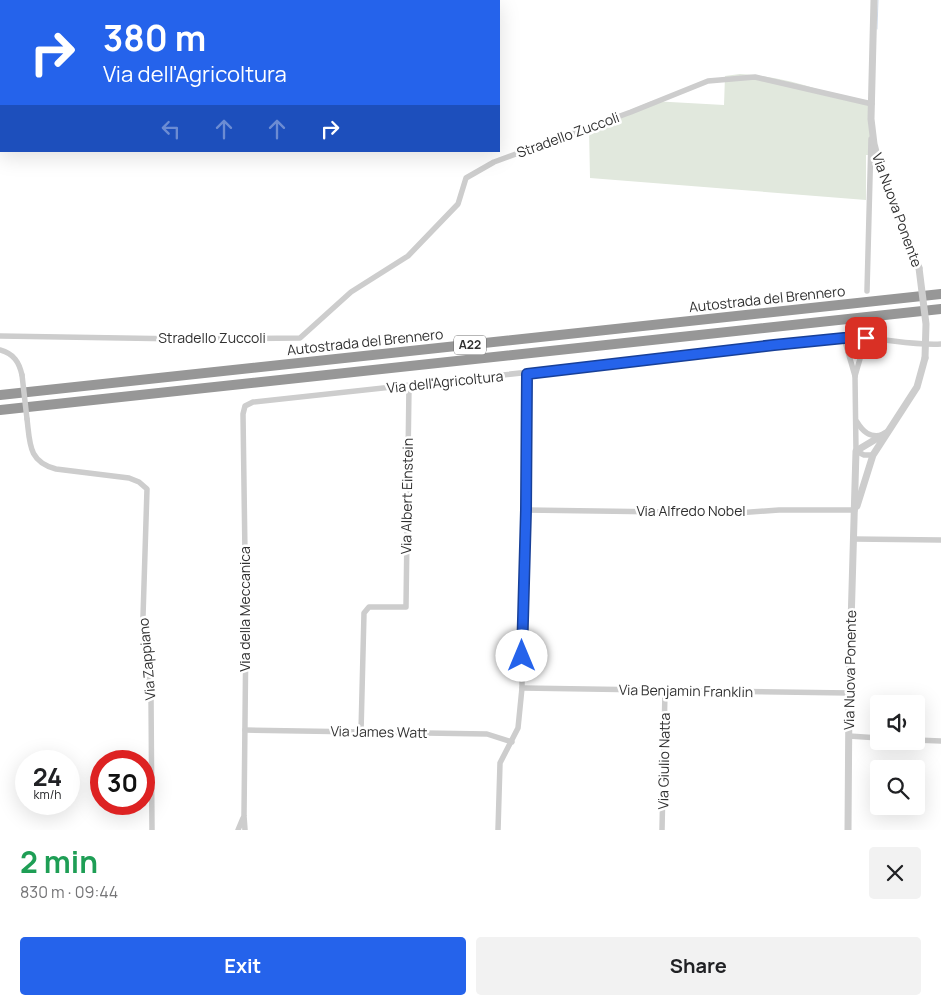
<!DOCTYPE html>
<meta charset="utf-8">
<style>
:root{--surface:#fff;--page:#f2f2f2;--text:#202124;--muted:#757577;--accent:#2563eb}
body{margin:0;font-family:Manrope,sans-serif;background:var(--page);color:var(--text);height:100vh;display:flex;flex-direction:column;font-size:19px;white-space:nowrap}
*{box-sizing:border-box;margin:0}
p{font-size:16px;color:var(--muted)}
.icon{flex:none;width:28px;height:28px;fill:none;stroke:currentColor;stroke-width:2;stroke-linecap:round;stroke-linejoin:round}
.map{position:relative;height:830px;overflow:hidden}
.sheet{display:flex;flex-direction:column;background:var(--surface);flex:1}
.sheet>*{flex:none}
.hud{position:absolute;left:0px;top:0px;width:500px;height:152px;box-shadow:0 5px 20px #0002;background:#2563eb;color:#fff;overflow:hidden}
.controls{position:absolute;left:870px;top:695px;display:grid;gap:10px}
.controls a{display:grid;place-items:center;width:55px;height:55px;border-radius:5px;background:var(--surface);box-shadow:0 5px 20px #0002;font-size:25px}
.speed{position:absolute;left:15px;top:750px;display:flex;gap:10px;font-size:25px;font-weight:700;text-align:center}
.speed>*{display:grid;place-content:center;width:65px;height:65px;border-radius:50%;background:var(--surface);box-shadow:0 5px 20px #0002;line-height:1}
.speed small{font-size:12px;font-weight:400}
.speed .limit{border:8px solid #d22;background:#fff;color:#111}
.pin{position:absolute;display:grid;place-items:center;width:42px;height:42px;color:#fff;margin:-21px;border-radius:10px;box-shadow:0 2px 8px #0006}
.me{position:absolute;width:55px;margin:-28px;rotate:0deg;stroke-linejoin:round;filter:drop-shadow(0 0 4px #0008)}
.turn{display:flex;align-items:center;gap:18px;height:105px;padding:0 20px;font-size:22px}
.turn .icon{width:65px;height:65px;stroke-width:2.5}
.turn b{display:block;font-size:35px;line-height:42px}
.lanes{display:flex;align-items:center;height:48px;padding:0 20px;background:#0003;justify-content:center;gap:25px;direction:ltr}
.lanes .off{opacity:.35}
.round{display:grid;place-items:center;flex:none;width:52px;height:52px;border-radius:5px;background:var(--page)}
.head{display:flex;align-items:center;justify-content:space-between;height:85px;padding:0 20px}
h1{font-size:30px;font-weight:700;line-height:38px;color:#1e9e55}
.cta{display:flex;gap:10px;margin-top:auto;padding:10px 20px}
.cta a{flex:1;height:58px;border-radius:5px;background:var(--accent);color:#fff;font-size:20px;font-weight:700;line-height:58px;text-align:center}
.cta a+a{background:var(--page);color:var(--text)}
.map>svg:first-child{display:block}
</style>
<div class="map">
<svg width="941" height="830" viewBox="0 0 941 830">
<rect width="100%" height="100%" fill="#fff"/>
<!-- green -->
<path fill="#e1e8dd" d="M740 74C786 76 831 94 874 107L872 155H866V200L590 178 589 127 652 101 724 105 725 76Z"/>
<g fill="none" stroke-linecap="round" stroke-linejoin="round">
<!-- stream -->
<g stroke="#cfdae9" stroke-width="1">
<path d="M162 1 167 0"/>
<path d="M0 2H1"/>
<path d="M877 29 878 0"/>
</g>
<!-- minor -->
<g stroke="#cdcdcd" stroke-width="5.5">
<path d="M867 291 871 139"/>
<path d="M0 336 183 339 300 338 351 292 408 256 458 204 466 178 494 162 631 112 708 81 755 77 872 104"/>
<path d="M844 338 855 376"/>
<path d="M866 338 855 376 856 451 864 455H873"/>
<path d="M0 350C14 354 19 362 22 375"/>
<path d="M27 419C30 443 28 462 56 469L129 478 139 482 147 489 143 617 144 639 151 696 152 830"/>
<path d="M857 422C863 432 870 438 882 435"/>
<path d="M526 510 737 513 779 510H855"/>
<path d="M853 539 941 540"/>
<path d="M522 688 849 693"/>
<path d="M245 730 487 734 512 742"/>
<path d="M361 732 364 613 369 607H406L409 386"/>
<path d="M849 736 879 738"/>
<path d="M916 740 941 741"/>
<path d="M238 830 243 818"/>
<path d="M245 830 244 816 246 626 243 414 245 406 253 402 844 338C877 336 909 346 941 344"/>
<path d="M498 830 500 763 518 728 522 688V624L526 510 527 373"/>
<path d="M662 830 665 691"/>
</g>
<!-- tertiary -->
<g stroke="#cdcdcd" stroke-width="7">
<path d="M874 0 871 119 874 144 880 167 919 268"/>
<path d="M857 506 873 455 917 387 925 358"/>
<path d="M848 830 849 693 856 451 886 433"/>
</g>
<!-- motorway -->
<g stroke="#979797" stroke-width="10">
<path d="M0 395 941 294"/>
<path d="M0 410 941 309"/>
</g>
<!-- minor-bridge -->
<path stroke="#cdcdcd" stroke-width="5.5" d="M22 375 27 419"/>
<!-- tertiary-bridge -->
<path stroke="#cdcdcd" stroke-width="7" d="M919 268 926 324 925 358"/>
</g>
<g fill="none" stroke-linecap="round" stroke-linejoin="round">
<defs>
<path id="route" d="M522 656 526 510 527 374 774 345 844 338H866"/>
</defs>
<!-- route casing -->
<use href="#route" stroke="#184099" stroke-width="12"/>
<!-- route -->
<use href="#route" stroke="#2563eb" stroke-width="9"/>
</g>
<g text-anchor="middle" stroke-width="5" stroke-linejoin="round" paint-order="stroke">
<!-- shield labels -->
<rect fill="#fff" stroke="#6e6e6e" stroke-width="1" x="454" y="335.5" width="32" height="19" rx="4"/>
<g font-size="12" font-weight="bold" fill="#303030">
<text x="470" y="349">A22</text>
</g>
<!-- street labels -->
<g font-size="14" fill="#303030" stroke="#fff">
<text transform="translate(568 135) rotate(-20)" y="5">Stradello Zuccoli</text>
<text transform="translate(897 210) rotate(70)" y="5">Via Nuova Ponente</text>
<text transform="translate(767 299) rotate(-6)" y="5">Autostrada del Brennero</text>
<text x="212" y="343">Stradello Zuccoli</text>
<text transform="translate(365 342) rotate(-6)" y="5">Autostrada del Brennero</text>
<text transform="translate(445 382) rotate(-6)" y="5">Via dell'Agricoltura</text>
<text transform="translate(407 496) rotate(-89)" y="5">Via Albert Einstein</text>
<text x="691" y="516">Via Alfredo Nobel</text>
<text transform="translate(245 609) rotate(-90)" y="5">Via della Meccanica</text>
<text transform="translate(147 659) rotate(-95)" y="5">Via Zappiano</text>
<text transform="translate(850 670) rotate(-89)" y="5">Via Nuova Ponente</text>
<text transform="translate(686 691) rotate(1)" y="5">Via Benjamin Franklin</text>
<text transform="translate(379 732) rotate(1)" y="5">Via James Watt</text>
<text transform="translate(664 761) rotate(-89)" y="5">Via Giulio Natta</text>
</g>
</g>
</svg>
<div class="controls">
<a><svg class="icon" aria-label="sound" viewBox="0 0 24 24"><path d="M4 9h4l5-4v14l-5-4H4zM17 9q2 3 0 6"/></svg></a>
<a><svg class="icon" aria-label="search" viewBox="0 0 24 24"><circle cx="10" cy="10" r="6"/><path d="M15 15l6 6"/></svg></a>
</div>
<div class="speed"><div>24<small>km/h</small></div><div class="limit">30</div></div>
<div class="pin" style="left:866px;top:338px;background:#d93025"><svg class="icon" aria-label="arrive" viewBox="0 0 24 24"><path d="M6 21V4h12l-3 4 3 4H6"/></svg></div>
<svg class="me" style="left:522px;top:656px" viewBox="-20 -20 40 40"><circle r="19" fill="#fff"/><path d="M0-13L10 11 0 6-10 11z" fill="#2563eb"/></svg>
<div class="hud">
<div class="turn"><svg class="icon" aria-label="right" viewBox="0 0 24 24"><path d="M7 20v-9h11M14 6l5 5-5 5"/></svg><div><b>380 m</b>Via dell'Agricoltura</div></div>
<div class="lanes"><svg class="icon off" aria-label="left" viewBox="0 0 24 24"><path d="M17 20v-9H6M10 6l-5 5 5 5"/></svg><svg class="icon off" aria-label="ahead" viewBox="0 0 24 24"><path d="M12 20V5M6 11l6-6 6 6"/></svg><svg class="icon off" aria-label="ahead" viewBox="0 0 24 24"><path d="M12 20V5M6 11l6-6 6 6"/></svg><svg class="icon" aria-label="right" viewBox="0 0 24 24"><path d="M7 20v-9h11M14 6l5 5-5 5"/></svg></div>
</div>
</div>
<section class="sheet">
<div class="head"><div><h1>2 min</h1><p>830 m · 09:44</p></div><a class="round"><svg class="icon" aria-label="close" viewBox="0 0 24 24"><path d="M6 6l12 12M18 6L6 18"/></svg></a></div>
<div class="cta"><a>Exit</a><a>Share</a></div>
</section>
